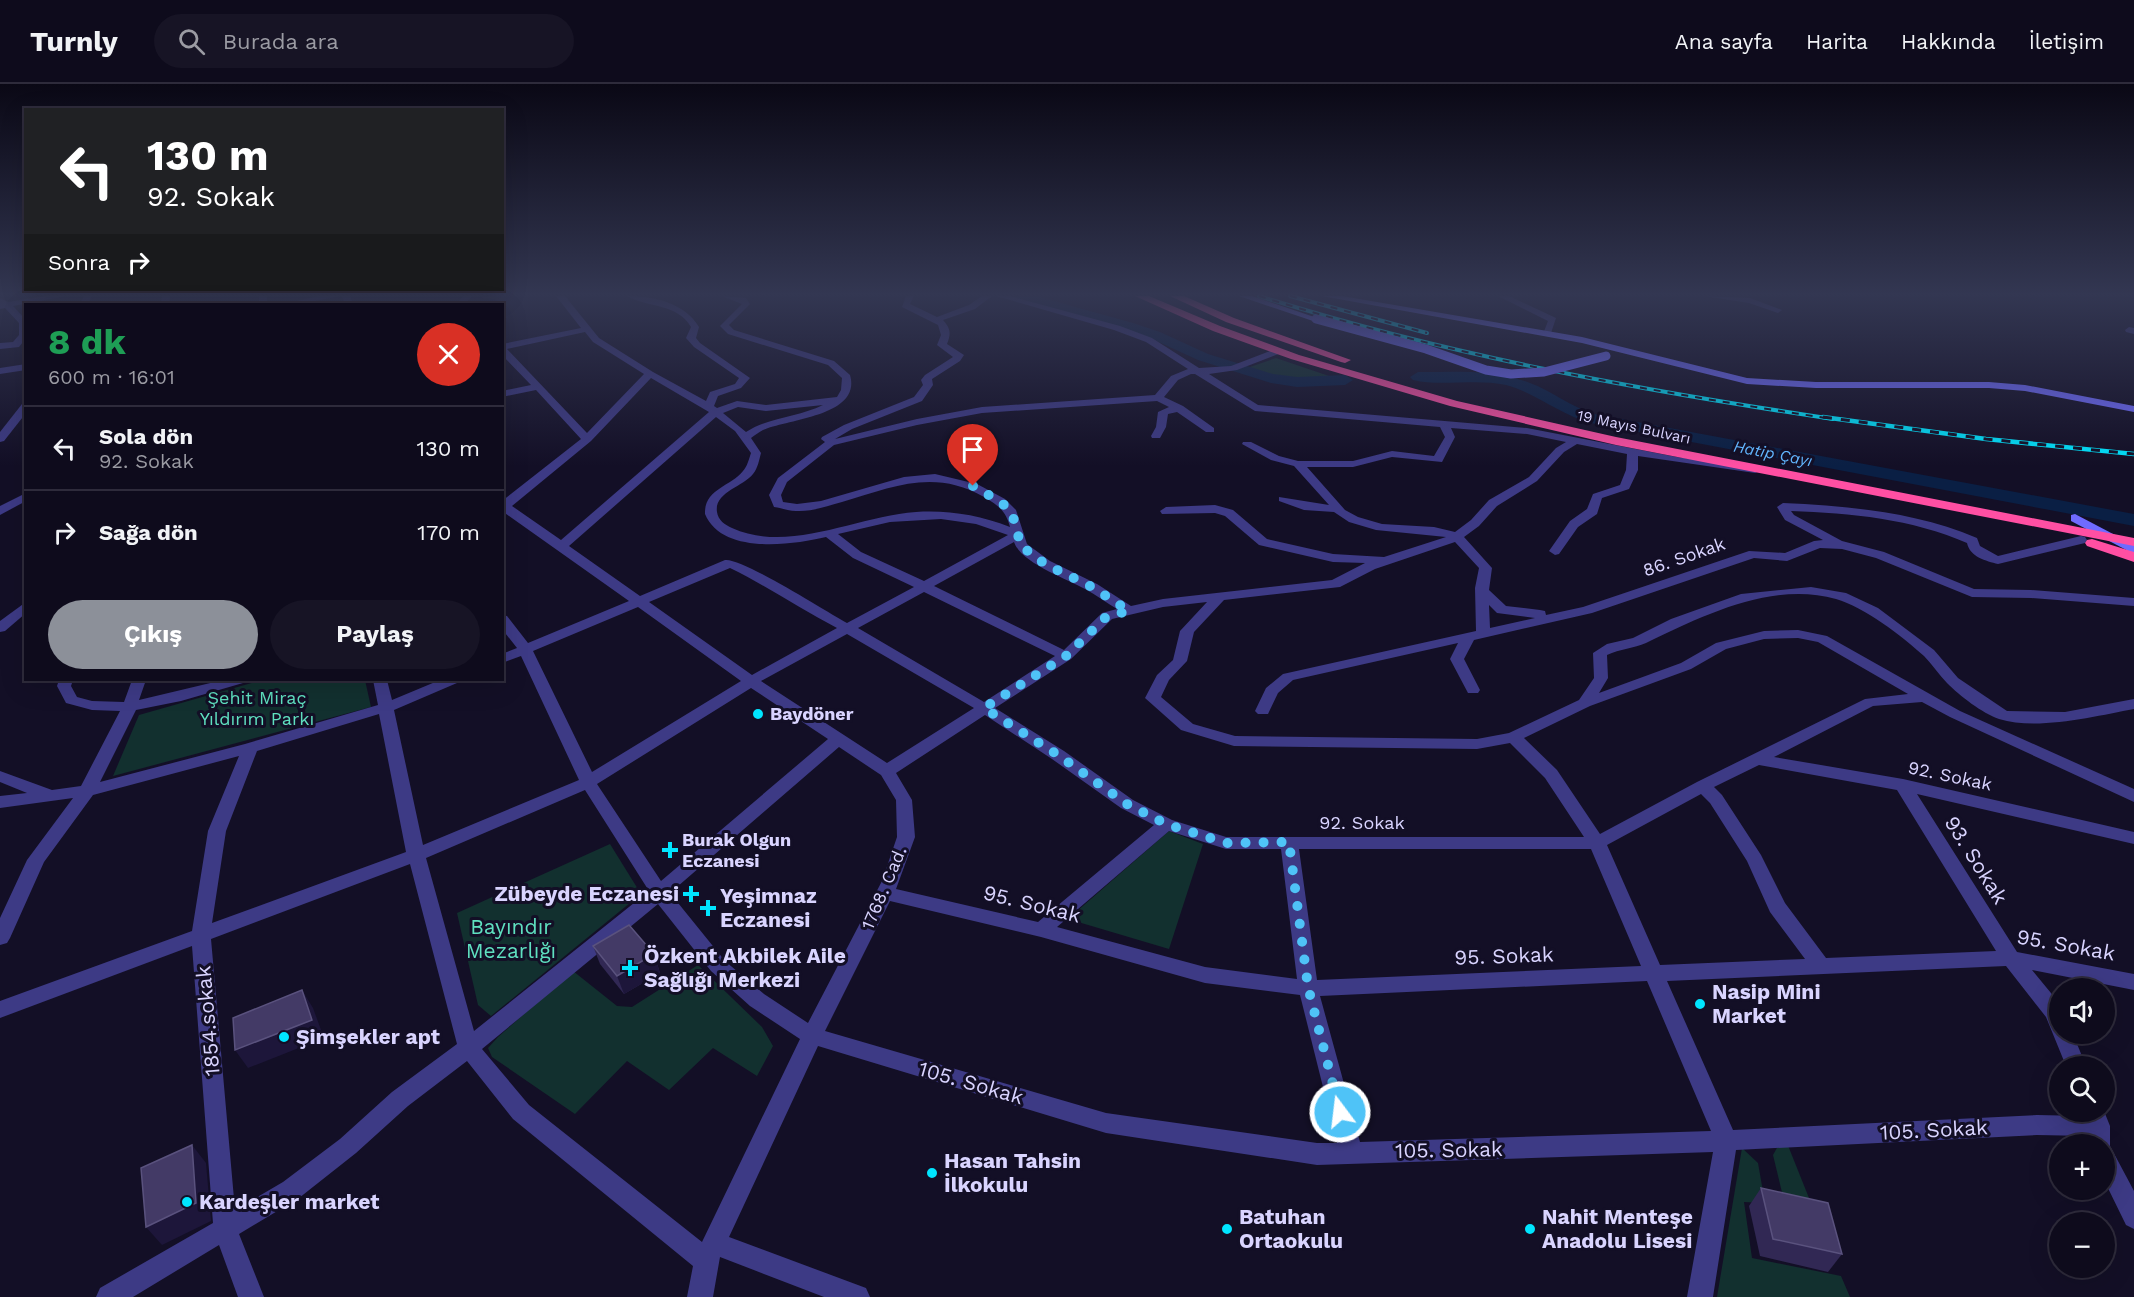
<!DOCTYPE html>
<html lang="tr">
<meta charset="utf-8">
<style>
:root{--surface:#0e0b1c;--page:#171425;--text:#f1f3f6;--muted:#9b9ba3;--line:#2e2b3b;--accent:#8c9099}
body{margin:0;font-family:"Work Sans",sans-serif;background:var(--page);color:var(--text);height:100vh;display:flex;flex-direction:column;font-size:22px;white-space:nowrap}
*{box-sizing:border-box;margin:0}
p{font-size:20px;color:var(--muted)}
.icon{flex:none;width:33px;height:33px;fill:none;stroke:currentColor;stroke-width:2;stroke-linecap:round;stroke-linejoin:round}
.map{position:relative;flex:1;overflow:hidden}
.side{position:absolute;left:24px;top:219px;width:480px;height:378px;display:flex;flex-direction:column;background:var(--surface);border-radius:0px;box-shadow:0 6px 24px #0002,0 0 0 2px var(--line)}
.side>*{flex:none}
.hud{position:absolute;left:24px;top:24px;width:480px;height:183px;border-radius:0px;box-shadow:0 6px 24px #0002,0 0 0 2px var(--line);background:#202124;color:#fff;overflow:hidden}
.buttons{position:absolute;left:2049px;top:894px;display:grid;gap:12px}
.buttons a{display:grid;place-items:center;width:66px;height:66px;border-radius:50%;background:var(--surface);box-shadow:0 6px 24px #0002,0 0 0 2px var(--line);font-size:30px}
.pin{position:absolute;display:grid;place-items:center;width:51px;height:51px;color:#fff;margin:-62px -26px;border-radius:50% 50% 50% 0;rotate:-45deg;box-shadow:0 0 6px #0007}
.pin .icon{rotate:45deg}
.me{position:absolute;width:66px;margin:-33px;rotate:345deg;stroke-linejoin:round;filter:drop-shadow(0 0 4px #0008)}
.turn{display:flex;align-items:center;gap:21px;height:126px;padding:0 24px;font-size:27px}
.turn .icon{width:78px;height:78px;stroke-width:2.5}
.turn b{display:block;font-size:42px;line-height:51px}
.then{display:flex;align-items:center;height:57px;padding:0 24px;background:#0003;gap:12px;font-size:22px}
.round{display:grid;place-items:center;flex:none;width:63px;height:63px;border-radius:32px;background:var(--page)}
.head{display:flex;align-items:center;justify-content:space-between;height:102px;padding:0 24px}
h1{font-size:36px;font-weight:700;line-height:45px;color:#1e9e55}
.primary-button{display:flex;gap:12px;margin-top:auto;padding:12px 24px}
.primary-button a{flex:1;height:69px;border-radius:36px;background:var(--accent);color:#fff;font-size:24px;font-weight:700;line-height:69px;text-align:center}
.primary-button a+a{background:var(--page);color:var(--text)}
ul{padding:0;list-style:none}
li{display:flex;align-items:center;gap:18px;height:84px;padding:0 24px;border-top:2px solid var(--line)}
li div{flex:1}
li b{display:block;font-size:22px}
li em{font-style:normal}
header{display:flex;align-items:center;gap:36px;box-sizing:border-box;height:84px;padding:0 30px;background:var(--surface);border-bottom:2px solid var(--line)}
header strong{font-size:28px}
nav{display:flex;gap:33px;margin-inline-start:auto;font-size:21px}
.search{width:420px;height:54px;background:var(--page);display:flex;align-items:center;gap:15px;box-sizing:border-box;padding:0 21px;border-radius:33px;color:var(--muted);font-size:22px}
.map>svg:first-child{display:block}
</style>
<header>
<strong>Turnly</strong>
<div class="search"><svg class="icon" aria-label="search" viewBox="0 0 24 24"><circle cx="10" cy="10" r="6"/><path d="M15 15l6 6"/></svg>Burada ara</div>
<nav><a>Ana sayfa</a><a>Harita</a><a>Hakkında</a><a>İletişim</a></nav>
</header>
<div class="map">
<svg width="2134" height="1213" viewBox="0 0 2134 1213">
<rect width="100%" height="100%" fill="#130f26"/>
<!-- green -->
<g fill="#12302f">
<path d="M1276 274 1332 293C1296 296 1279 295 1244 285Z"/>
<path d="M262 596H365L371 623 113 692 139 631Z"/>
<path d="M1169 747 1203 760 1169 865 1068 835Z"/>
<path d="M610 760 641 810 491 932 478 921 457 829Z"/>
<path d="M698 881 762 943 773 962 757 992 713 964 669 1006 627 977 575 1030 492 973 488 964 498 953 573 887 617 922 632 923Z"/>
<path d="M1787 1059 1815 1129 1786 1125 1773 1071 1778 1062Z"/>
<path d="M1742 1064 1758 1079 1765 1119 1744 1118 1752 1174 1841 1192 1850 1213H1717Z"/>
</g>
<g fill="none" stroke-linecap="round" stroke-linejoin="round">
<!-- river -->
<g fill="#0a1f44" fill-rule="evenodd">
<path d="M1014 212H1036L1133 239 1160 248 1208 270 1273 290 1297 293 1345 291 1353 296 1345 301 1297 303 1271 299 1198 276 1150 254 1123 245 1015 215Z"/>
<path d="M1418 288C1456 288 1494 285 1530 299 1552 307 1571 323 1594 330L2134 430V442L1591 339C1560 331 1536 309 1506 301 1475 294 1441 303 1413 296L1410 293Z"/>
</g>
<!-- street -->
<g fill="#3d3a85" fill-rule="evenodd">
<path d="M45 212H66L13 222 26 236V254L19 263 0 265V259L13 258 19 251V239L5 224 0 225V214L8 218Z"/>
<path d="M84 212H92L88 220H80Z"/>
<path d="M162 212H170L169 220H161Z"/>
<rect x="259" y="212" width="8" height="8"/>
<path d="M319 212H340L300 220H284Z"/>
<path d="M342 212H350L353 220H345Z"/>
<path d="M463 212H472L465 220H457Z"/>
<path d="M556 212H565L599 254 653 288 706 317 710 308 735 300 739 294 694 263 686 254 691 243C677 219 648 224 627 212 654 212 685 219 699 243L696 254 700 259 750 294 741 304 718 312 714 322 717 324 737 317 766 321 837 313 841 306 842 294 828 281 728 250 720 242 742 220 722 212 746 214 750 220 729 241 734 246 834 277 850 291C862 332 787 335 763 346 759 348 755 351 751 354L761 369C759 376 758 384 753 390 743 403 714 408 717 428 718 436 725 441 732 444 790 470 856 432 916 428 948 426 979 431 1010 443 1006 427 998 421 984 413 934 384 892 403 842 418 828 422 811 428 796 427 789 427 781 424 774 423L769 411 778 394 825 358 821 355 822 353 844 341 914 313 923 301 921 296 925 291 953 273 937 261 941 251 938 241 902 223 906 212H914L910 220 937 233 969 221 982 212H992L975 225 943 236C951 245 951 250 947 260L964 271 960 277 932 295 933 301 922 317 852 345 835 355 917 335 982 323 1155 311 1171 292 1188 285 1146 258 1114 246 996 212H1010L1120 242 1152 254 1199 284 1231 282 1275 265H1281V269L1237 286 1209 290 1258 321 1527 344 1677 373 1755 383 1761 386 1755 389 1638 372V386L1629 405 1602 414 1597 430 1578 443 1559 470 1555 471 1549 467 1570 437 1587 425 1593 410 1620 401 1626 386 1627 370 1577 360 1564 368 1537 397 1497 422 1479 442 1464 453 1492 484 1489 506 1506 522 1540 526 1545 527 1546 531 1583 523 1749 467 1785 469 1814 457 1823 456 1785 436 1777 423 1783 419C1849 422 1916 428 1977 454L1980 462 1998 472 2081 452 2085 453 2087 456 2085 459 1998 480C1986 477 1970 473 1967 459 1912 435 1851 429 1791 427L1794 431 1842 457 1884 468 1974 505 2031 506 2134 514V522L2031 514 1972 513 1876 474 1842 465 1820 464 1787 477 1754 474 1592 529 1474 556 1464 575 1480 606 1478 609H1468L1450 575 1458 559 1293 596 1278 609 1268 630H1258L1255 627 1266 604 1283 590 1476 547 1475 504 1479 484 1455 458 1375 485 1340 503 1224 516 1194 548 1187 577 1169 596 1161 613 1193 640 1235 652 1477 655 1509 649 1579 616 1594 594 1593 569 1607 560 1633 554 1671 535 1741 510 1811 503 1846 509 1878 524 1934 566 1958 594 2007 627 2065 628 2134 615V625C2096 632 2037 647 1999 635 1982 629 1960 612 1947 599 1939 591 1932 580 1924 572 1902 552 1864 523 1836 515 1771 497 1703 532 1646 559 1634 564 1620 565 1607 571L1608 594 1599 609 1681 579 1716 559 1764 547 1798 546 1827 552 1960 627 2134 705V718L1950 633 1922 618 1873 622 1774 673 1903 695 2134 748V760L1917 710 2017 868 2134 890V906L2032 886 2060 920V950H2073L2086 982H2066L2046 933 2006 882 1667 897 1733 1046 2037 1031 2084 1032 2083 1028 2104 1027 2110 1042V1062L2134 1107V1145L2126 1141 2104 1096V1060H2089L2088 1052 2037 1051 1736 1066 1713 1213H1687L1713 1068 1317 1081 1106 1049 818 962 729 1153 866 1204 870 1213H824L720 1173 713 1213H687L693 1182 513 1035 467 977 408 1022 356 1069 299 1114 239 1150 264 1213H238L219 1161 133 1213H96L100 1204 213 1139 192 862 0 934V917L192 847 208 747 239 672 93 711 44 778 10 854 7 859 0 861V834L27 776 73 714 0 724V712L27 709 0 698V687L52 706 81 702 120 627 92 626 66 619 57 602 59 596H73L71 602 77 613 92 617 124 618 132 596H146L139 616 223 596H245L243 599 181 617 136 626 100 698 245 660 378 621 373 596H387L392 616 440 596H459L457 599 394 626 423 761 579 696 521 572 502 579V570L517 564 502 545V531L507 532 528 559 629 517 502 427V417L581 355 536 306 502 313V307L531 301 502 271V260L581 244ZM585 248 593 258 644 290 587 349 507 265ZM1191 290H1195L1255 327 1440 343 1445 353 1434 372 1392 367 1353 377H1298L1279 372 1251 358H1243L1242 360 1271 376 1294 382 1329 421 1279 413V417L1304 426 1334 428 1349 438 1376 446 1446 453 1384 473 1333 470 1267 455 1233 426 1215 421 1166 423 1160 427 1162 430 1215 429 1225 432 1259 461 1333 478 1365 479 1332 496 1163 515 1131 522 1097 500 1050 477 1027 460 1016 426 1005 415 977 400 935 390 904 393 821 417 797 420 783 418 781 411 787 398 834 361 917 341 982 329 1157 317 1169 323 1158 328 1156 343 1151 352 1152 354H1160L1166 343 1168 330 1177 328 1206 348H1214V344L1183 322 1164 313 1178 296ZM651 294 709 328 561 456 512 422 591 357ZM823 321C799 333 769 333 746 348L723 329 738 323 766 327ZM716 333 735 347 751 369C749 375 747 383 743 387 730 403 704 405 705 430 722 471 792 461 826 453L853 474 914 503 847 539C827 528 741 473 725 476L640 512 569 462ZM1451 344 1527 350 1566 358 1556 364 1529 393 1489 416 1471 436 1455 448 1434 443 1382 440 1358 433 1345 426 1307 383H1353L1392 373 1442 378 1455 353ZM941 435 976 440 1008 451 924 497 861 468 838 450 890 438ZM1014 458C1021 479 1067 495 1085 505 1096 511 1107 519 1117 525L1102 529 1064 566 934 502ZM730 484C767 502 800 525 837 544L752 591 649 518ZM924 508 1055 572 984 618 858 544ZM1207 518 1180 547 1173 576 1157 591 1145 614 1181 646 1234 662 1477 665 1510 659 1545 694 1584 753H1226L1172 736 1133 716 1064 667 995 624 1071 575 1112 535 1163 523ZM1489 521 1497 529 1535 534 1490 544ZM638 523 741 597 592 688 533 567ZM847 550 974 624 887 679 761 597ZM1798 554 1818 558 1908 610 1865 615 1697 698 1600 750 1557 686 1524 654 1590 622 1691 585 1726 565 1764 555ZM751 604 828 655 661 797 597 700ZM379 630 406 768 212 839 226 747 257 667ZM985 631 1052 675 1121 724 1154 741 1038 838 896 805 915 753 912 716 896 689ZM839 663 881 691 896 716 897 753 882 797 808 939 764 910 725 877 670 809ZM1759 681 1897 706 1996 867 1826 874 1785 819 1761 771 1722 711 1714 703ZM585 706 649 807 474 947 426 774ZM1701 710 1710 719 1747 777 1770 828 1805 875 1660 881 1607 761ZM1169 747 1226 765H1281L1297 895 1205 883 1057 843ZM1299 765H1591L1641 882 1317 896ZM410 780 457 960 392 1008 340 1055 283 1098 235 1126 211 855ZM890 817 1041 853 1205 899 1300 911 1337 1059H1317L1106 1029 825 947ZM658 820 711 887 750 922 800 955 702 1158 529 1021 482 965ZM1647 897 1711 1047 1360 1058 1320 912Z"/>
<path d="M1498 212H1509L1556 234 1550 252 1543 250 1548 237Z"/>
<path d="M1704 212 1750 214 1782 226 1778 229 1749 219Z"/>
<path d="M2129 243 2134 244V250L2126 248 2125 246Z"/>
<path d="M26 280V286L0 290V284Z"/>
<path d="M26 319V329L4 357 0 358V348L22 320Z"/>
<path d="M26 409V417L0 431V422Z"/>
<path d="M26 518V529L5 547 0 548V537Z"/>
</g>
<!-- secondary -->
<g fill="#6f6bff" fill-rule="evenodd">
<path d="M1239 212H1252L1320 235 1313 237Z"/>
<path d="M1322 212H1342L1582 253 1747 294 1816 298H1989L2025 301 2134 322V328L2025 307 1989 304H1816L1747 300 1582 259Z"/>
<path d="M2075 430 2134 461V470L2071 437V431Z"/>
</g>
<!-- highway -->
<g fill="#ff4fa3" fill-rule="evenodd">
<path d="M1135 212H1149L1220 242 1299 271 1457 317 1616 353 2134 454V462L1616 361 1450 322 1291 275 1213 247Z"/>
<path d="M1170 212H1184L1234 234 1351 276 1345 279 1341 278 1226 238Z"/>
<path d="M2092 455 2134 468V478L2087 462 2085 459 2087 456Z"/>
</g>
<defs>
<g id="rail-far1">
<path d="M1259 212C1446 271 1639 306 1833 335"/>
<path d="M1290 212 1427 249"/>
</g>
<path id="rail" d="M1823 333 1986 355 2134 370"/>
</defs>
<!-- rail-far1 casing -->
<use href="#rail-far1" stroke="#00e5ff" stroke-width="4"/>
<!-- rail casing -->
<use href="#rail" stroke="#00e5ff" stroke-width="4.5"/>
<!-- rail-far1 -->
<use href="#rail-far1" stroke="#130f26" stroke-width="2" stroke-dasharray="7" stroke-linecap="butt"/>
<!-- rail -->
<use href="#rail" stroke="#130f26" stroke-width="3" stroke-dasharray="9" stroke-linecap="butt"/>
<!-- secondary-bridge -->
<path stroke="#6f6bff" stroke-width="9" d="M1316 235 1426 265 1486 286 1511 290 1544 288 1606 272"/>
</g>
<!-- wall -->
<g fill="#312854">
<path d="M593 862 654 870 660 889 624 910 600 880Z"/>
<path d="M1761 1104 1842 1170 1828 1188 1760 1172 1749 1122Z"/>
</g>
<!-- shaded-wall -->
<g fill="#1d163a">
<path d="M654 870 660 889 624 910 617 892Z"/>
<path d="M302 906 313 924 324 954 248 984 235 966Z"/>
<path d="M192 1061 206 1079 211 1137 162 1161 146 1143Z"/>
</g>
<!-- building -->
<g fill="#433a66" stroke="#5a527e" stroke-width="1.5">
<path d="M629 841 654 870 617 892 593 862Z"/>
<path d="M302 906 312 936 235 966 233 934Z"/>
<path d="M192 1061 196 1119 146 1143 141 1084Z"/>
<path d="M1761 1104 1828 1119 1842 1170 1773 1155Z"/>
</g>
<!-- sky -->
<linearGradient id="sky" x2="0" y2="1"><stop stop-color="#0a0815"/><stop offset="0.55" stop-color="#333752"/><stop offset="1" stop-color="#333752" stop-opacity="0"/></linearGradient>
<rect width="2134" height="382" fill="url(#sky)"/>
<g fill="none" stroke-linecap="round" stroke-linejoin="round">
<!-- route -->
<path stroke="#4fc3f7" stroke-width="10" stroke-dasharray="0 18" d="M973 402 1001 418 1012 429 1021 462 1045 480 1092 503 1129 527 1107 532 1066 572 984 624 1058 671 1127 720 1166 740 1226 759 1289 758 1308 903 1340 1028"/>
</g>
<!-- markers -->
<g fill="#00e5ff" stroke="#130f26" stroke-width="2">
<circle cx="758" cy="630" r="6"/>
<path d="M667 757h6v6h6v6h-6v6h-6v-6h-6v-6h6z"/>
<path d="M688 801h6v6h6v6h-6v6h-6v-6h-6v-6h6z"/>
<path d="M705 815h6v6h6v6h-6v6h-6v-6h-6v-6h6z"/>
<path d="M627 875h6v6h6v6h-6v6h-6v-6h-6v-6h6z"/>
<circle cx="1700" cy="920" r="6"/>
<circle cx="284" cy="953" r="6"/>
<circle cx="932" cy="1089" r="6"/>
<circle cx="187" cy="1118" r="6"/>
<circle cx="1227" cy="1145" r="6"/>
<circle cx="1530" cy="1145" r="6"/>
</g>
<g text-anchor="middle" stroke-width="6" stroke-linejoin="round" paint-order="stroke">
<!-- far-street labels -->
<g font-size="15" fill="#d9d4ff" stroke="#130f26">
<text transform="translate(1634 343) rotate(12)" y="5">19 Mayıs Bulvarı</text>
</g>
<!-- far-water labels -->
<g font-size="16" font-style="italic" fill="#62b6ff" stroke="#130f26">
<text transform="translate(1773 369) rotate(11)" y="6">Hatip Çayı</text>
</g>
<!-- street labels -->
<g font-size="18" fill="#d9d4ff" stroke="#130f26">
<text transform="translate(1684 473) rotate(-19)" y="6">86. Sokak</text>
<text transform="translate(1950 692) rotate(12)" y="6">92. Sokak</text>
<text x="1362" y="745">92. Sokak</text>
<text transform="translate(884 804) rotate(-67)" y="6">1768. Cad.</text>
</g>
<!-- park labels -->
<g font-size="18" fill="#5fe0c0" stroke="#130f26">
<text x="257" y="620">Şehit Miraç<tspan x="257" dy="21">Yıldırım Parkı</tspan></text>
</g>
<!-- poi labels -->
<g font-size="18" font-weight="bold" fill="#d9d4ff" stroke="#130f26" text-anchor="start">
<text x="770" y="636">Baydöner</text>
<text x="682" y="762">Burak Olgun<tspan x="682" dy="21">Eczanesi</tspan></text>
</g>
<!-- near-street labels -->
<g font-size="21" fill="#d9d4ff" stroke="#130f26">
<text transform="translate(1976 776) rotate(58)" y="7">93. Sokak</text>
<text transform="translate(1032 820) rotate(14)" y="7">95. Sokak</text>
<text transform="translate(2066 861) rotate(10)" y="7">95. Sokak</text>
<text transform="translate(1504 872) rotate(-2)" y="7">95. Sokak</text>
<text transform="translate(208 937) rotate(-95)" y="7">1854.sokak</text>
<text transform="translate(971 999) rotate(16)" y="7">105. Sokak</text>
<text transform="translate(1934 1046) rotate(-3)" y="7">105. Sokak</text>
<text transform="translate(1449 1066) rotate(-1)" y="7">105. Sokak</text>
</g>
<!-- near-poi labels -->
<g font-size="21" font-weight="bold" fill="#d9d4ff" stroke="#130f26" text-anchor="start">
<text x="679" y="817" text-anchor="end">Zübeyde Eczanesi</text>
<text x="720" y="819">Yeşimnaz<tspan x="720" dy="24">Eczanesi</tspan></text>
<text x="644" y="879">Özkent Akbilek Aile<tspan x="644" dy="24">Sağlığı Merkezi</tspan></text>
<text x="1712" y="915">Nasip Mini<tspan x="1712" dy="24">Market</tspan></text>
<text x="296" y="960">Şimşekler apt</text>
<text x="944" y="1084">Hasan Tahsin<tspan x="944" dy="24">İlkokulu</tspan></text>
<text x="199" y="1125">Kardeşler market</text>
<text x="1239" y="1140">Batuhan<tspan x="1239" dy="24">Ortaokulu</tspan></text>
<text x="1542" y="1140">Nahit Menteşe<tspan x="1542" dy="24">Anadolu Lisesi</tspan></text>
</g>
<!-- near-park labels -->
<g font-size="21" fill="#5fe0c0" stroke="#130f26">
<text x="511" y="850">Bayındır<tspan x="511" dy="24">Mezarlığı</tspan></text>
</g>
</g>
</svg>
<div class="buttons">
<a><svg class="icon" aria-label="sound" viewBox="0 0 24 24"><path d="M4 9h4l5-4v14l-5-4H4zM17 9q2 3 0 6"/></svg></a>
<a><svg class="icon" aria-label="search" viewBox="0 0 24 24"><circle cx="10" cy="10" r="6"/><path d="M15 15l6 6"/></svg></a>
<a>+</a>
<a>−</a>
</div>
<div class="pin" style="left:973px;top:402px;background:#d93025"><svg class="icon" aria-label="arrive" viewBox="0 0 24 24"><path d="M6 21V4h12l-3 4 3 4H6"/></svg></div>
<svg class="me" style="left:1340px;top:1028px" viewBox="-20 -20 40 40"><circle r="17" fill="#4fc3f7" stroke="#fff" stroke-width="3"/><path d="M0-11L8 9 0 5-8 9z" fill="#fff"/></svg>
<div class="hud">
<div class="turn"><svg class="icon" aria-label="left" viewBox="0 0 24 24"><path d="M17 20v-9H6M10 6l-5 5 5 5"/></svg><div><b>130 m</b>92. Sokak</div></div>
<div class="then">Sonra<svg class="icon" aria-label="right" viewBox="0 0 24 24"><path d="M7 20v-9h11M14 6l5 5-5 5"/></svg></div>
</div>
<section class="side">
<div class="head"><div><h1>8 dk</h1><p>600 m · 16:01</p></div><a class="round" style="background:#d93025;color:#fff"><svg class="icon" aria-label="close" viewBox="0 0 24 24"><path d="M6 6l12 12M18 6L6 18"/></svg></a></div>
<ul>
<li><svg class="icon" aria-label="left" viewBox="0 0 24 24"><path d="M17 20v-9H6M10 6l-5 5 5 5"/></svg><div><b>Sola dön</b><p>92. Sokak</p></div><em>130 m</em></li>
<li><svg class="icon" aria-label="right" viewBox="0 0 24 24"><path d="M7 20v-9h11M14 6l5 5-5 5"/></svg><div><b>Sağa dön</b></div><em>170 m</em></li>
</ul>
<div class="primary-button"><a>Çıkış</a><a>Paylaş</a></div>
</section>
</div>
